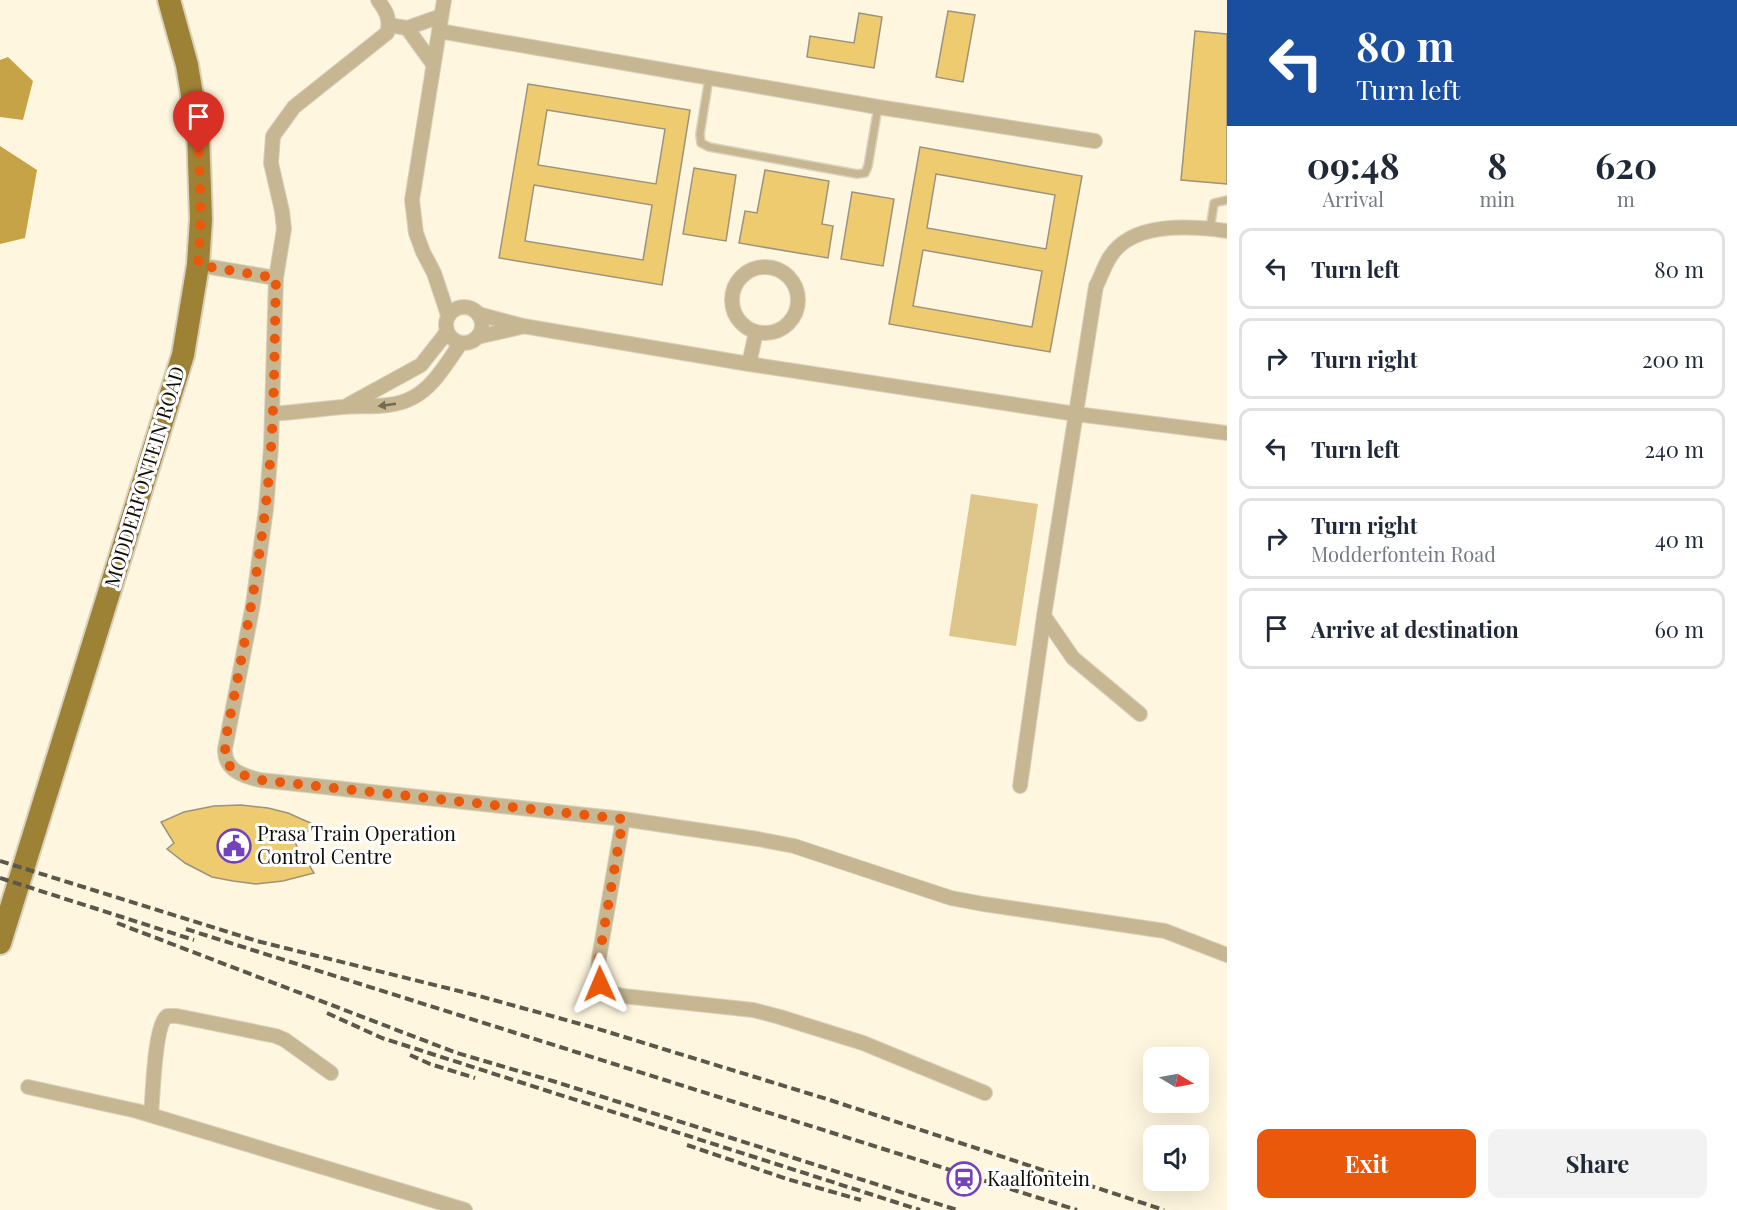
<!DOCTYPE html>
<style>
:root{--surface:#fff;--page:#f2f2f3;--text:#1f2937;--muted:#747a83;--line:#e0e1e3;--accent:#ea580c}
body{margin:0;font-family:"Playfair Display",serif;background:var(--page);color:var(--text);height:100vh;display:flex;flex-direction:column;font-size:22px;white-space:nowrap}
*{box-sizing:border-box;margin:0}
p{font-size:20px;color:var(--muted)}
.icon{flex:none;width:33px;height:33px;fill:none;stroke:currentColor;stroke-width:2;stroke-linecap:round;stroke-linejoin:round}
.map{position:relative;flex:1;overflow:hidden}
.panel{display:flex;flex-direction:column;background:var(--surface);width:510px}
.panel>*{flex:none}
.banner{background:#1a4fa0;color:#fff;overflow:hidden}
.needle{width:39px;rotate:100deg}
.fabs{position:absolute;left:1143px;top:1047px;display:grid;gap:12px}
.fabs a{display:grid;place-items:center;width:66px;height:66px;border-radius:12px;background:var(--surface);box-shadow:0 6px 24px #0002;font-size:30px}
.pin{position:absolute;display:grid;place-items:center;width:51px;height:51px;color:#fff;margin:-62px -26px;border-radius:50% 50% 50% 0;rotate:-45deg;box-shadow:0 0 6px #0007}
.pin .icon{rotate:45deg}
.me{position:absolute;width:66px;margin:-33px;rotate:359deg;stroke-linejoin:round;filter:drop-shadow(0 0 4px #0008)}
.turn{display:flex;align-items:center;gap:21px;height:126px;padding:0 30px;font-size:27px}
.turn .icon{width:78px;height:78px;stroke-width:2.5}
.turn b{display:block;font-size:42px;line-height:51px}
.eta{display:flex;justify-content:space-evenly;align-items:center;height:102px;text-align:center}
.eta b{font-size:36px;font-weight:700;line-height:42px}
.primary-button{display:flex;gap:12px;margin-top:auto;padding:12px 30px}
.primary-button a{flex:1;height:69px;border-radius:12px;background:var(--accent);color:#fff;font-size:24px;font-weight:700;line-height:69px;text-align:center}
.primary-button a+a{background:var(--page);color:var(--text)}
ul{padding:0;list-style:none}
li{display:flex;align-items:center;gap:18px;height:81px;margin:0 12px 9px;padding:0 18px;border:3px solid var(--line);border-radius:12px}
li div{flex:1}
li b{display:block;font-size:22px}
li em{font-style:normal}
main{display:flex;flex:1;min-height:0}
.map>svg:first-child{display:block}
</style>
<main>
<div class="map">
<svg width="1227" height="1210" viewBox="0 0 1227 1210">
<rect width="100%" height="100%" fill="#fff6df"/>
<!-- green -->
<path fill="#dec68a" d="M971 494 1038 504 1016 646 949 636Z"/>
<!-- water -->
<g fill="#c6a346">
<path d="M8 57 33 81 23 120 0 117V60Z"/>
<path d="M0 146 37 170 25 238 0 244Z"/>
</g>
<!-- building -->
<g fill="#efcb6f" stroke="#9c937e" stroke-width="1.5" fill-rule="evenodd">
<path d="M948 11 975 15 963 82 936 77Z"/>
<path d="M859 13 882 17 874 68 807 57 810 36 854 43Z"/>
<path d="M1195 31 1227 34V184L1181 180Z"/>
<path d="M528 84 690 110 662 285 499 258ZM547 110 665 129 656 184 538 165ZM534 185 652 205 643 260 525 241Z"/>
<path d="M920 147 1082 176 1050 352 889 324ZM936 174 1055 195 1046 249 927 228ZM923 250 1042 271 1032 327 913 306Z"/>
<path d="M694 168 736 175 726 241 683 234Z"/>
<path d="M765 170 829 181 822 224 833 226 828 258 739 243 745 211 757 213Z"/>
<path d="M852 192 894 199 883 266 841 259Z"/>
<path d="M241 805 268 808 288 813 315 825 295 843 314 873 283 881 256 884 233 881 212 877 185 863 167 849 174 843 161 822 184 812 214 806Z"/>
</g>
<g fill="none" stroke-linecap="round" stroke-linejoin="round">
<defs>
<g id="service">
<path d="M709 78 700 134 701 143 709 147 857 174 865 173 868 166 878 107"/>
<path d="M1210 229 1214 203 1227 200"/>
</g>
<g id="minor">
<path d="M378 0C386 11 391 19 387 33L294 107 273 136 271 163 282 211 284 229 276 278 271 447 266 509 253 604 225 749C224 770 243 776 260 780L623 819 758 839 794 846 951 898 983 904 1165 931 1227 955"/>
<path d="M444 0 412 200 416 233 423 252 434 273 448 315"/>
<path d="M389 25 407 28 441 16"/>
<path d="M407 28 433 64"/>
<path d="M439 31 878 107 1095 141"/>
<path d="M198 265 276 278"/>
<circle cx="765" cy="300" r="33"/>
<circle cx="464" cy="325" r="18"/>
<path d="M478 314 523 326 749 364 1076 414 1227 433"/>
<path d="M477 337 521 327"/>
<path d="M749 364 756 332"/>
<path d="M348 405 421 365 447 332"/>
<path d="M273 414C297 412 320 409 343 407 366 405 391 409 412 398 434 387 447 362 461 343"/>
<path d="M1140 714 1073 658 1044 616 1096 286C1101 277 1104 266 1110 257 1132 221 1192 226 1227 231"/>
<path d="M1020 786 1044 616"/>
<path d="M623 819 599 958C597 982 598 991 623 996L753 1010 780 1017 863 1043 985 1093"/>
<path d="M28 1087 137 1111 465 1210"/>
<path d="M151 1115C153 1096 154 1026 167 1016H177L276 1036 285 1040 331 1073"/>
</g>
<path id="primary" d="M0 943 183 355 198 265 201 219 198 131 187 65 169 0"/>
</defs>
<!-- service casing -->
<use href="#service" stroke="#d9d1bc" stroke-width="10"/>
<!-- minor casing -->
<use href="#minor" stroke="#d9d1bc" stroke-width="16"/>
<!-- primary casing -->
<use href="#primary" stroke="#d9d1bc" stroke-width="26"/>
<!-- service -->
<use href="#service" stroke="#c6b792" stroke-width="7"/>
<!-- minor -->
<use href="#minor" stroke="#c6b792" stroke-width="14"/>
<!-- primary -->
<use href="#primary" stroke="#9d8135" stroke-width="22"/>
<!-- rail -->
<g stroke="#5b574a" stroke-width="4" stroke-dasharray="9 4.5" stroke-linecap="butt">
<path d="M0 861 257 941 479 996 595 1028 830 1100 1164 1210"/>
<path d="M0 878 194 940"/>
<path d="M117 923 457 1053 556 1082 957 1210"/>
<path d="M186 929 1077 1210"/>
<path d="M327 1013 382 1038 920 1210"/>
<path d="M410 1055 430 1064 475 1078"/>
<path d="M687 1145 787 1179 861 1200"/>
</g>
</g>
<!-- one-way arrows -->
<defs><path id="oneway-solid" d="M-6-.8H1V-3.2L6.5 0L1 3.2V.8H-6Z" transform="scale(1.5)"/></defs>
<use fill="#756b53" href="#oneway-solid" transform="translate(387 405) rotate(172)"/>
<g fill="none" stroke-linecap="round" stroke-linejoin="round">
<!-- route -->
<path stroke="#ea580c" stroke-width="10" stroke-dasharray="0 18" d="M199 153 201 219 198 265 276 278C274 356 275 434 265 511 256 587 241 662 226 737 222 768 232 773 260 780L623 819 599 958 598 973 600 984"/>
</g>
<!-- icons -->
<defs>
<symbol id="civic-ring" viewBox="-11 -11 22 22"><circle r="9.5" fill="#fff" stroke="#7443bb" stroke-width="1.5"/><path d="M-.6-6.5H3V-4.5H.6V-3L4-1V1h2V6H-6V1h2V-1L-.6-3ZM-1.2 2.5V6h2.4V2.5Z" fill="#7443bb"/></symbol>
<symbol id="station-ring" viewBox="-11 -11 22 22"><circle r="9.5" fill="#fff" stroke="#7443bb" stroke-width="1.5"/><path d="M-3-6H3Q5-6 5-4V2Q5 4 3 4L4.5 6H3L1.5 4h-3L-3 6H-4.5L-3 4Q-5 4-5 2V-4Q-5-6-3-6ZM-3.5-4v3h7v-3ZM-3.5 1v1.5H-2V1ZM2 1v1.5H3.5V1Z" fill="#7443bb"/></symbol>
</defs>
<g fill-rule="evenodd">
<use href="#civic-ring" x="215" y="827" width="38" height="38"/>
<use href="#station-ring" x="945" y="1160" width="38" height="38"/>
</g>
<g text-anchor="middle" stroke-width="6" stroke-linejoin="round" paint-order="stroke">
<!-- street labels -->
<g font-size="20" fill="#120f07" stroke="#fff">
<text transform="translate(145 477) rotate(-73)" y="7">MODDERFONTEIN ROAD</text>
</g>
<!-- poi labels -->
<g font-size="20" fill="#120f07" stroke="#fff" text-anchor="start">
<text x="257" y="841">Prasa Train Operation<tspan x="257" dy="23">Control Centre</tspan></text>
<text x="987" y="1186">Kaalfontein</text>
</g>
</g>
</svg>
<div class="fabs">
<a><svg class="needle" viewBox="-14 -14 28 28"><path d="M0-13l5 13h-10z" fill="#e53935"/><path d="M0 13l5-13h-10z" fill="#747a83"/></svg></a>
<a><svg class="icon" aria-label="sound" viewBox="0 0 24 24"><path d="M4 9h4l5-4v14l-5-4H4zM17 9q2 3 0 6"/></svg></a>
</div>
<div class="pin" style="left:199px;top:153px;background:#d93025"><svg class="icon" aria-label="arrive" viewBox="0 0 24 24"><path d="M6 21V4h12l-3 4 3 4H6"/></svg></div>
<svg class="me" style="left:600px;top:984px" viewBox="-20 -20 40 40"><path d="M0-17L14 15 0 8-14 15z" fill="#ea580c" stroke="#fff" stroke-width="4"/></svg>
</div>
<section class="panel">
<div class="banner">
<div class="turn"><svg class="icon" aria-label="left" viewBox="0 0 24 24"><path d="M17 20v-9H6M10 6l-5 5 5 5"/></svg><div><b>80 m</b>Turn left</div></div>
</div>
<div class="eta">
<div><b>09:48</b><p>Arrival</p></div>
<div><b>8</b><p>min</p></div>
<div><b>620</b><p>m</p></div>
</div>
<ul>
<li><svg class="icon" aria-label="left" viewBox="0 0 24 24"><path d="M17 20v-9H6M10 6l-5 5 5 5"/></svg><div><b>Turn left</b></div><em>80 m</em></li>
<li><svg class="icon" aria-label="right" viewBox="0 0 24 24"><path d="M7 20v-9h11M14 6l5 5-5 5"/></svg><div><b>Turn right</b></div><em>200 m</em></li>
<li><svg class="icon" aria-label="left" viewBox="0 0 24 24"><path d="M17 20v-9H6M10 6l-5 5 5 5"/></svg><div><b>Turn left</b></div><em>240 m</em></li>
<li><svg class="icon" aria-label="right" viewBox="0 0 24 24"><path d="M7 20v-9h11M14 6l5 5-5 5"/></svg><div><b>Turn right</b><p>Modderfontein Road</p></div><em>40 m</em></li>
<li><svg class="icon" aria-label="arrive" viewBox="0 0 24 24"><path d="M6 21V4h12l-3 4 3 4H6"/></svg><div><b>Arrive at destination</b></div><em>60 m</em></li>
</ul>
<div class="primary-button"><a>Exit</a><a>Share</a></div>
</section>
</main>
